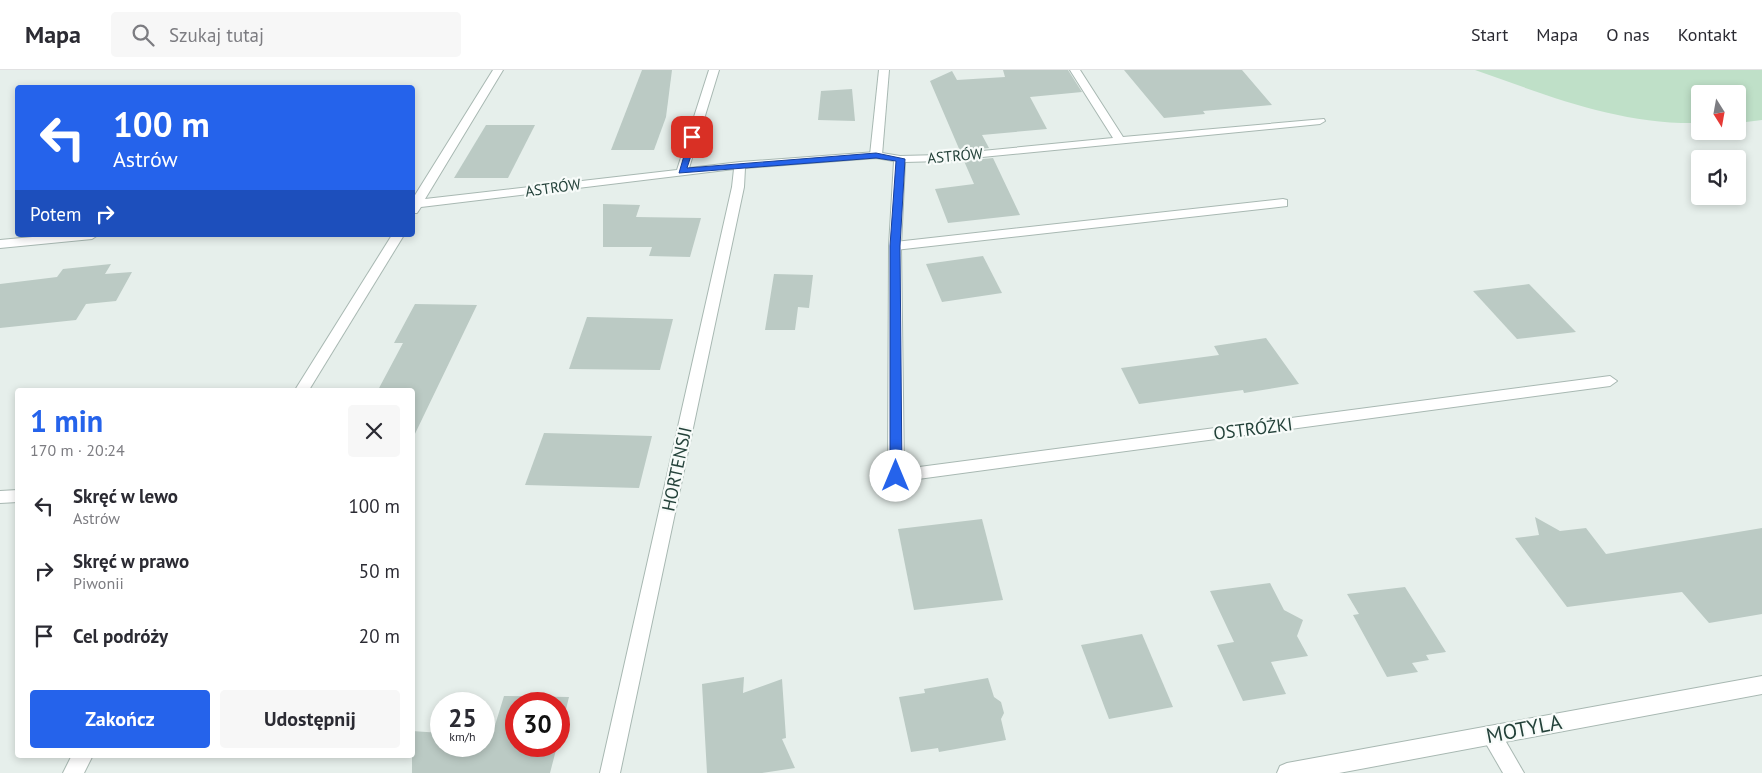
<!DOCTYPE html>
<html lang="pl">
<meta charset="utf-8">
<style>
:root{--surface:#fff;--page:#f7f7f7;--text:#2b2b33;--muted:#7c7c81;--line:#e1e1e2;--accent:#2563eb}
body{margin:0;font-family:"PT Sans",sans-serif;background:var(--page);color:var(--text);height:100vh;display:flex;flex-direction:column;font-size:19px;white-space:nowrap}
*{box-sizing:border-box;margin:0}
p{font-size:16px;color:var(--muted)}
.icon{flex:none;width:28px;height:28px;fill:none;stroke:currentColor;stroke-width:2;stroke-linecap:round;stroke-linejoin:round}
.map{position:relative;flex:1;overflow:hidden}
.side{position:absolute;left:15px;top:318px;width:400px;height:370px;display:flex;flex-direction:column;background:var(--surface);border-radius:5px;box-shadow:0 2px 8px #0003}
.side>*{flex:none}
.hud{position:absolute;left:15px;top:15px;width:400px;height:152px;border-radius:5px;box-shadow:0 2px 8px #0003;background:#2563eb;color:#fff;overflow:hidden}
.needle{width:32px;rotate:169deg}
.buttons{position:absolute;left:1691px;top:15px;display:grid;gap:10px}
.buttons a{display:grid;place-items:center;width:55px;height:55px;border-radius:5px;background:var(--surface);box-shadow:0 2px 8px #0003;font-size:25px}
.speed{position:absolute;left:430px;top:622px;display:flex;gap:10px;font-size:25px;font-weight:700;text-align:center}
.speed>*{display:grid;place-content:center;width:65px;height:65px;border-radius:50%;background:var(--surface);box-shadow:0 2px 8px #0003;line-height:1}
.speed small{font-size:12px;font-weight:400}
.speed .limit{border:8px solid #d22;background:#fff;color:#111}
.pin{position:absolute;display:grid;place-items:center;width:42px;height:42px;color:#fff;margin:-21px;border-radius:10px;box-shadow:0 2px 8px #0006}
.me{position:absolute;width:55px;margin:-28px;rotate:0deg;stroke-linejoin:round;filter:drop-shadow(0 0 4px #0008)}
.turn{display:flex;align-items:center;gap:18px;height:105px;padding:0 15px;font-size:22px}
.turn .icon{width:65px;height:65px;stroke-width:2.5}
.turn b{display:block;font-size:35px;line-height:42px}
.then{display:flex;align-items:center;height:48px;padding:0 15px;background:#0003;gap:10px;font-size:19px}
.round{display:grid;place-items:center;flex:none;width:52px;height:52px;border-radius:5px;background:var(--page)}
.summary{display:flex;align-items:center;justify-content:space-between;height:85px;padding:0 15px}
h1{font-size:30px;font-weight:700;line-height:38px;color:var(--accent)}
.cta{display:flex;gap:10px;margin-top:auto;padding:10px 15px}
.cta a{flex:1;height:58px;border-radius:5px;background:var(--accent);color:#fff;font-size:20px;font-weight:700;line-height:58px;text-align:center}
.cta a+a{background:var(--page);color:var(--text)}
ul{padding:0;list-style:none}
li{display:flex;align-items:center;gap:15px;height:65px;padding:0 15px}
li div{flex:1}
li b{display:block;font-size:19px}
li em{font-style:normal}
header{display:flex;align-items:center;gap:30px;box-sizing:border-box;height:70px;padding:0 25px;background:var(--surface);border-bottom:1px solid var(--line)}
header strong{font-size:24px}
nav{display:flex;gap:28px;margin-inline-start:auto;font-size:18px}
.search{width:350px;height:45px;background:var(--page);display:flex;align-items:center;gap:12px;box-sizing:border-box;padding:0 18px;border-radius:5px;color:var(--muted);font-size:19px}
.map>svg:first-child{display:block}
</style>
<header>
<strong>Mapa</strong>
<div class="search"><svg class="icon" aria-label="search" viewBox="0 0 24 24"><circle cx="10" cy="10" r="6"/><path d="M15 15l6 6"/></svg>Szukaj tutaj</div>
<nav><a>Start</a><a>Mapa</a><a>O nas</a><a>Kontakt</a></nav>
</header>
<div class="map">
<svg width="1762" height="703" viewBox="0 0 1762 703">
<rect width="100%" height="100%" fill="#e6efeb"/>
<!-- green -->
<path fill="#bfe0c8" d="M1475 0H1762V50L1738 53V24H1700V53C1620 55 1549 26 1475 0Z"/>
<!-- building -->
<g fill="#bbcac4">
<path d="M642 0H672L666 47 654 80H611Z"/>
<path d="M1003 0H1068L1082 22 1030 27 1047 59 982 65 989 78 960 81 930 11 952 1 957 10 1005 7Z"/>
<path d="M1124 0H1242L1272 35 1203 41 1205 44 1164 48Z"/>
<path d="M852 19 855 51 818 50 821 21Z"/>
<path d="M486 55H535L508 108H454Z"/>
<path d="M993 88 1020 145 948 153 935 119 974 114 964 91Z"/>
<path d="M603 134 640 135 636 147 701 148 690 187 649 186 652 177H603Z"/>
<path d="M983 186 1002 223 942 232 926 194Z"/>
<path d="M111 194 105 204 132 202 116 231 86 234 76 250 0 258V214L57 207 63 199Z"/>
<path d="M774 204 813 205 809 238 798 237 795 260H765Z"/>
<path d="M1529 214 1576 262 1517 269 1473 221Z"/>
<path d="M415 234 477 235 412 370V320H378L403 273H394Z"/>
<path d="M587 247 673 249 660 300 569 299Z"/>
<path d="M1266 268 1299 314 1244 323 1243 320 1139 334 1121 298 1219 285 1214 276Z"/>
<path d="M544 363 652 366 639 418 525 415Z"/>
<path d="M1535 447 1560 461 1586 458 1606 484 1762 458V544L1709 553 1682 522 1567 537 1515 468 1539 465Z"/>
<path d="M982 449 1003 530 914 540 898 459Z"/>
<path d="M1270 513 1284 540 1303 550 1297 566 1308 586 1271 592 1286 624 1243 631 1217 575 1234 572 1210 521Z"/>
<path d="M1405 517 1446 582 1426 585 1429 590 1412 593 1418 602 1387 607 1353 545 1359 544 1347 524Z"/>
<path d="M1142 564 1173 637 1109 649 1081 575Z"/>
<path d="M744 607 743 623 782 609 786 668 782 669 795 698 762 703H707L702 614Z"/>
<path d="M988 608 994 627 1001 632 1004 643 1001 649 1006 670 939 682 938 678 911 682 899 627 925 623 924 619Z"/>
<path d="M504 626 569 627 559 668V634H516V676H557L550 703H412V661L441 663V676H484V665H492Z"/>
</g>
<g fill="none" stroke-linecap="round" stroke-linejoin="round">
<defs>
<g id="lane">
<path d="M879 0H889L882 85 876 88 870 85Z"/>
<path d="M1283 129 1287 130V136L895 180 889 176 895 172Z"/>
<path d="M18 420V432L0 433V421Z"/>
<path d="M1491 656 1498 658 1524 703H1503L1481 665 1484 658Z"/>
</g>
<g id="street">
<path d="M493 0H503L425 129 677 100 709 0H719L689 98 740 92 876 82 900 86 941 85 1113 68 1070 0H1080L1123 67 1324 49 1325 51 1320 54 941 91 905 92 901 176 904 399 1610 306 1617 311 1610 316 896 412 890 410 888 406 889 176 894 91 876 88 745 98 744 117 620 703H600L732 117 734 99 421 137 417 143H412V130Z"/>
<path d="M54 165H98L92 169 0 178V170Z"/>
<path d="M392 165H404L309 320H295Z"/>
<path d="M1762 606V624L1339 703H1277L1280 696 1287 693Z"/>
<path d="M72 685H93L84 703H63Z"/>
</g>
</defs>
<!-- lane casing -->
<use href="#lane" stroke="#a8b8b2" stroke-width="2"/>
<!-- street casing -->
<use href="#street" stroke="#a8b8b2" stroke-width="2"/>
<!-- lane -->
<use href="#lane" fill="#fff" fill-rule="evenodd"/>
<!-- street -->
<use href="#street" fill="#fff" fill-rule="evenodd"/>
</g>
<!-- route -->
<path fill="#2563eb" stroke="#184099" d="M690 65 697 67 687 98 876 83 905 89 900 176 902 406 900 409 896 410 890 406V176L896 91 876 88 679 103Z"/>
<g text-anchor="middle" stroke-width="4.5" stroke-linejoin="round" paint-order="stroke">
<!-- far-street labels -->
<g font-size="15" fill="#24423a" stroke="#f7fbf9">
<text transform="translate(955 86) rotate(-5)" y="5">ASTRÓW</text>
<text transform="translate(553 118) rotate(-8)" y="5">ASTRÓW</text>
</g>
<!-- street labels -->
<g font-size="18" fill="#24423a" stroke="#f7fbf9">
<text transform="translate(1253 359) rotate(-7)" y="6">OSTRÓŻKI</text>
<text transform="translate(677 399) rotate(-78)" y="6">HORTENSJI</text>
</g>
<!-- near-street labels -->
<g font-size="21" fill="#24423a" stroke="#f7fbf9">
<text transform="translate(1524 659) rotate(-11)" y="7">MOTYLA</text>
</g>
</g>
</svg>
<div class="buttons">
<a><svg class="needle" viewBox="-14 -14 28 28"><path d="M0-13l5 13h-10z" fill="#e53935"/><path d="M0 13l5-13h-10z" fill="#7c7c81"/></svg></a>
<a><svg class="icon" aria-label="sound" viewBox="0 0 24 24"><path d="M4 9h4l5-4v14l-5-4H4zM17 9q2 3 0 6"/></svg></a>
</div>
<div class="speed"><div>25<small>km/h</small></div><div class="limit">30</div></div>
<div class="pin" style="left:692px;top:67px;background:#d93025"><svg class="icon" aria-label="arrive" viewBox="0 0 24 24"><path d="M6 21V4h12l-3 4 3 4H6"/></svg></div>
<svg class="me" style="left:896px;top:406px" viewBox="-20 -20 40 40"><circle r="19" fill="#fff"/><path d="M0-13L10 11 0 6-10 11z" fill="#2563eb"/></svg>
<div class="hud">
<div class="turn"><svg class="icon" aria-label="left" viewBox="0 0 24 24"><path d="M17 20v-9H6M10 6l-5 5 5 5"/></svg><div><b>100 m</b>Astrów</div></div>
<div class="then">Potem<svg class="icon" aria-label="right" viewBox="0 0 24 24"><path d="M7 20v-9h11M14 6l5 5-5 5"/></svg></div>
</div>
<section class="side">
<div class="summary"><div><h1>1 min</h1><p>170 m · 20:24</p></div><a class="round"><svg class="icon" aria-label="close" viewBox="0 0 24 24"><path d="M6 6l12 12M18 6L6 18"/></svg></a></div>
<ul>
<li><svg class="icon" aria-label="left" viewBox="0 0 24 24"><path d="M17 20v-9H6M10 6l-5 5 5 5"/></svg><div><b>Skręć w lewo</b><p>Astrów</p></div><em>100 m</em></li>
<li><svg class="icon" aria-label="right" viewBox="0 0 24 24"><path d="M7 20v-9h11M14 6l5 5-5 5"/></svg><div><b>Skręć w prawo</b><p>Piwonii</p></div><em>50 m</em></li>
<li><svg class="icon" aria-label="arrive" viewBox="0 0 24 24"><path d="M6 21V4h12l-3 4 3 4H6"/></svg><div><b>Cel podróży</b></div><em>20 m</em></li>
</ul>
<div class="cta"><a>Zakończ</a><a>Udostępnij</a></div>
</section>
</div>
